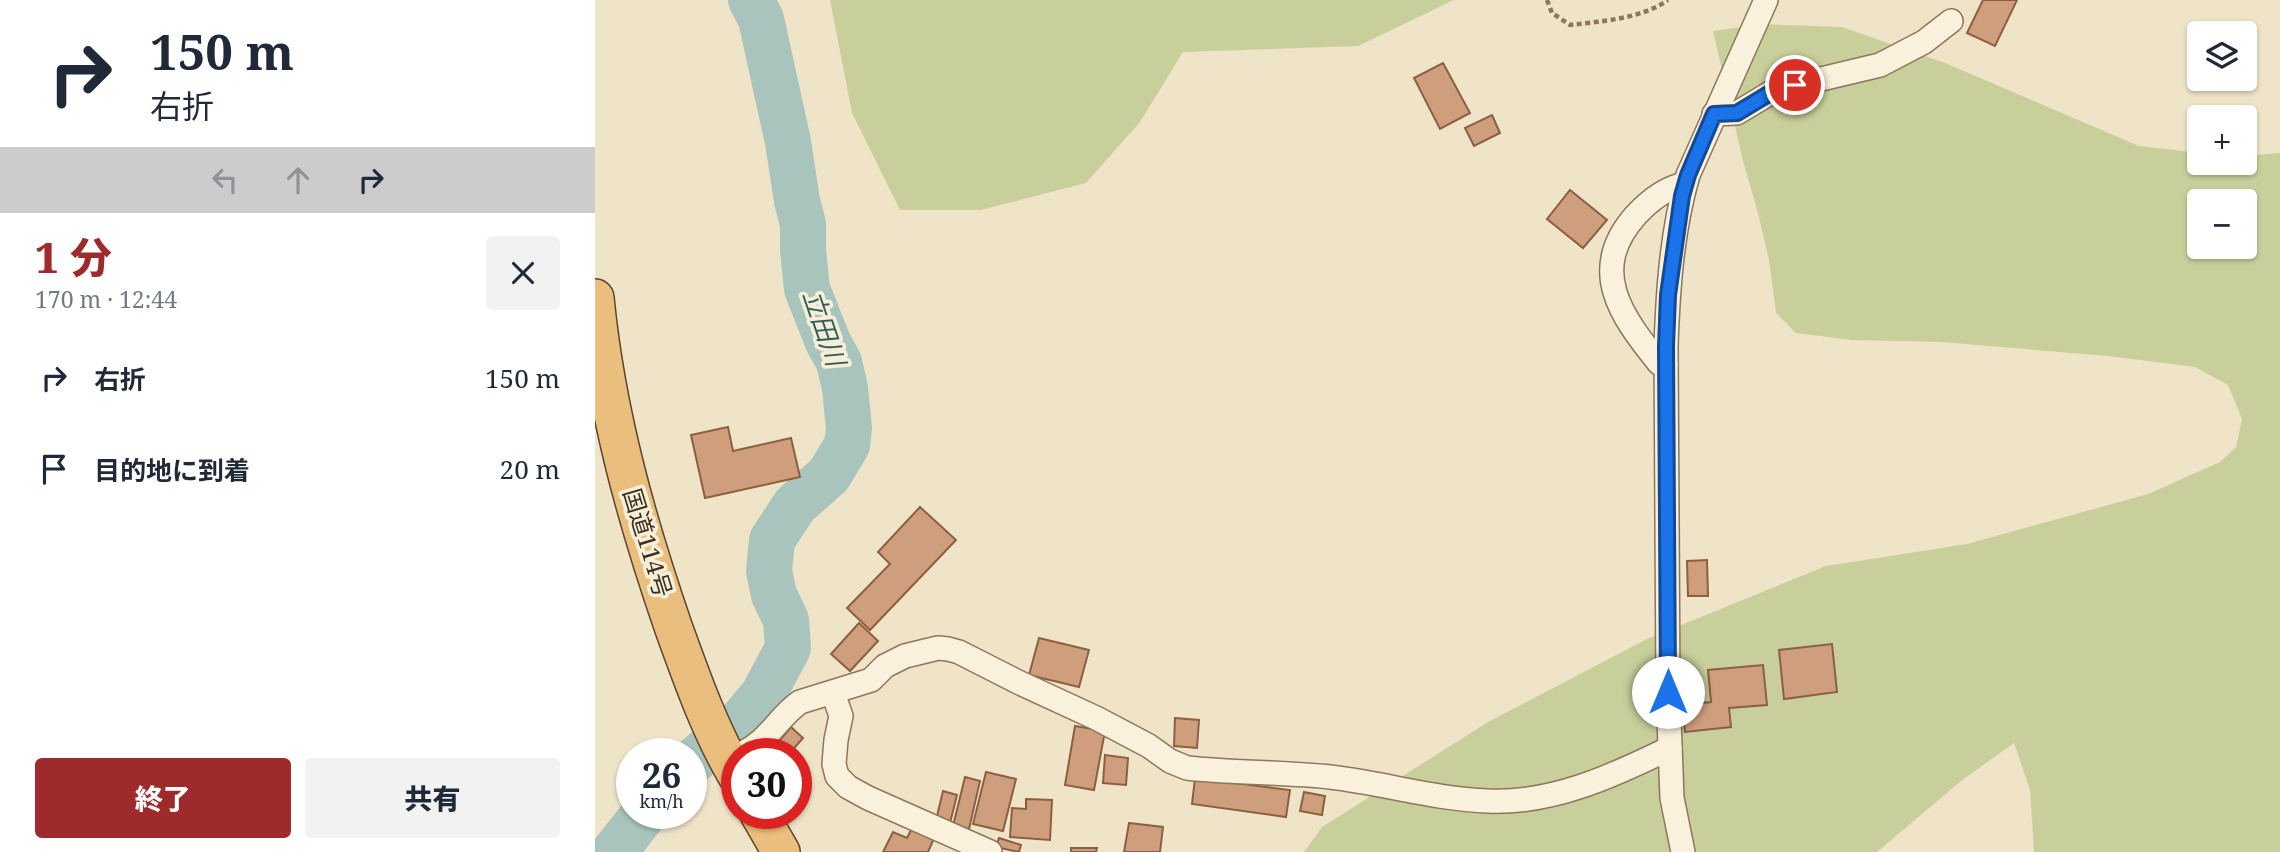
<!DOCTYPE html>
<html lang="ja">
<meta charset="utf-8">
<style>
:root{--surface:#fff;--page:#f2f2f3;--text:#1f2937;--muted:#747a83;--accent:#9e2a2b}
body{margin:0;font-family:"Noto Serif","Noto Sans JP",serif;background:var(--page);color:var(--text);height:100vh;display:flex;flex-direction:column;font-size:26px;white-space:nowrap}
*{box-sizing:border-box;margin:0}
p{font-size:23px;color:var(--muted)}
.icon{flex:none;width:38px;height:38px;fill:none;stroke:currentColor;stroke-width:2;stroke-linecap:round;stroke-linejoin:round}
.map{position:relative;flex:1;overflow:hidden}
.details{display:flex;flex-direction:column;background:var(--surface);width:595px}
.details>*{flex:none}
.hud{background:#fff;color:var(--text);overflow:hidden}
.fabs{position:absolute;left:1592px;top:21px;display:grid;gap:14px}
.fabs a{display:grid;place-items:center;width:70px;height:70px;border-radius:7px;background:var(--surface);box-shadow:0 2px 5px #0004;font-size:35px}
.speed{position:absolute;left:21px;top:738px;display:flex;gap:14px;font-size:35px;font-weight:700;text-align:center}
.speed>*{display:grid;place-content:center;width:91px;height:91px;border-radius:50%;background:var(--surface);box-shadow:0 2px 5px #0004;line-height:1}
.speed small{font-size:18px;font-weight:400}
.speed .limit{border:10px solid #d22;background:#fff;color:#111}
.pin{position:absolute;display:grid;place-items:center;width:60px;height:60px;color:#fff;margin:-30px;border:4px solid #fff;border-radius:50%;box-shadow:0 2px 7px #0007}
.me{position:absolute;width:77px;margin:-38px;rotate:0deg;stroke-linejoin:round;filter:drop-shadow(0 0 5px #0008)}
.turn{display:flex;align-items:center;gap:24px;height:147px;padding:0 35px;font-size:32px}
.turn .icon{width:91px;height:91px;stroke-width:2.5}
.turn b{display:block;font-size:49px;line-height:60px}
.lanes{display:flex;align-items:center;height:66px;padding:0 35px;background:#0003;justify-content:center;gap:35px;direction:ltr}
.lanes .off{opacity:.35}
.round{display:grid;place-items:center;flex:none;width:74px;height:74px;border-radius:7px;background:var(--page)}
.summary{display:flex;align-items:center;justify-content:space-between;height:119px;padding:0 35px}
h1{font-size:42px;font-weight:800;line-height:52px;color:var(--accent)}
.button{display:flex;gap:14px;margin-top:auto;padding:14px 35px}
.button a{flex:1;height:80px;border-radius:7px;background:var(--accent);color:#fff;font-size:28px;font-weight:800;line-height:80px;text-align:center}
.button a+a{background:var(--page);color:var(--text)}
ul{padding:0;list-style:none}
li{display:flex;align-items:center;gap:21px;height:91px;padding:0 35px}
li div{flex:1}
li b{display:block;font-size:26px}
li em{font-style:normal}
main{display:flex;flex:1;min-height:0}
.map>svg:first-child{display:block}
</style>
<main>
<section class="details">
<div class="hud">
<div class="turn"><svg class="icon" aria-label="right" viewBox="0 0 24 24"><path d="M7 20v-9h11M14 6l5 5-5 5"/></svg><div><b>150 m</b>右折</div></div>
<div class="lanes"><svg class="icon off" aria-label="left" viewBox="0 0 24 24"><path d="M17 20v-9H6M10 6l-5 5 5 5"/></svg><svg class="icon off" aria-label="ahead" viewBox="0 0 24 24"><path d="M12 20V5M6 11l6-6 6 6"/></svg><svg class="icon" aria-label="right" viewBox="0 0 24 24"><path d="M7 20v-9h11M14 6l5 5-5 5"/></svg></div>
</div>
<div class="summary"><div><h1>1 分</h1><p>170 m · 12:44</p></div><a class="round"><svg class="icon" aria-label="close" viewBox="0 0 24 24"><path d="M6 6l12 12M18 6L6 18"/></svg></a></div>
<ul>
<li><svg class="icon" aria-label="right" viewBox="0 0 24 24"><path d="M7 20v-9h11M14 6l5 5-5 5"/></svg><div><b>右折</b></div><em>150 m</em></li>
<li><svg class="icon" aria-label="arrive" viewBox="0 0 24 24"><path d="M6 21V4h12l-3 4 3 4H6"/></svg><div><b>目的地に到着</b></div><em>20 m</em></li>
</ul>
<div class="button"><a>終了</a><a>共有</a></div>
</section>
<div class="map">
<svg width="1685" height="852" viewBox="0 0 1685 852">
<rect width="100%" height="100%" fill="#f0e4c8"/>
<!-- green -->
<g fill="#c9cf9b" fill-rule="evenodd">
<path d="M235 0H859L763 46 588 52 545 122 491 183 386 210H305L257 113Z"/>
<path d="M1166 24 1247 27 1350 63 1544 146 1605 153V163H1650V156L1685 153V852H1439L1435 790 1419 743 1366 781 1282 852H709L727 827 893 722 1052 639 1231 566 1372 544 1553 494 1625 462 1641 447 1647 419 1633 385 1600 367 1513 356 1346 342 1256 340 1201 333 1181 313 1174 260 1163 213 1148 161 1118 31ZM1605 201H1650V247H1605Z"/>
</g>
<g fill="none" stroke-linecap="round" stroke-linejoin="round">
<!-- river -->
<g stroke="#a9c4bc" stroke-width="46">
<path d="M96 763 147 720 168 695 193 648 191 620 179 595 174 571 177 540 200 505 234 475 252 445 254 428 250 388 244 362 233 342 212 289 208 250V224L202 201 193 142 166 19 156 0"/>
<path d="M19 852 49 814"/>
</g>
</g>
<!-- building -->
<g fill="#cf9f7d" stroke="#8d5f41" stroke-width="2">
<path d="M1388 0H1422L1400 46 1372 33Z"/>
<path d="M848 63 875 113 845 129 819 78Z"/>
<path d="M897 115 905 133 879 146 870 128Z"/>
<path d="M975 190 1012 220 988 248 952 219Z"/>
<path d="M133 427 138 451 196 438 205 477 110 498 96 435Z"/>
<path d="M325 507 361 540 275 630 252 608 295 564 283 552Z"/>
<path d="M1112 560 1113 596H1093L1092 561Z"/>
<path d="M264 623 283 641 255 671 236 654Z"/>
<path d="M444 638 494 650 484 687 434 675Z"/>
<path d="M1237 644 1242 692 1189 699 1184 650Z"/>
<path d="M1168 665 1172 705 1134 708 1136 727 1090 732 1087 705 1116 702 1113 670Z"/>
<path d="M580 718 604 720 602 748 579 746Z"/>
<path d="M480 726 510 731 499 790 470 785Z"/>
<path d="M196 727 208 738 194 754H176L174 753Z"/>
<path d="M510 755 533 758 531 785 508 783Z"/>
<path d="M391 772 421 779 408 831 378 824Z"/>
<path d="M370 777 385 781 374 829 358 826Z"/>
<path d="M600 778 695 790 691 817 597 804Z"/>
<path d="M348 791 362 795 355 823 341 820Z"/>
<path d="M709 792 730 796 727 815 705 811Z"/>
<path d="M431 799 457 800 455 840 415 837 417 808 431 809Z"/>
<path d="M534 823 568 827 565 852H529Z"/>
<path d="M318 826 340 836 333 852H288L298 832 312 838Z"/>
<path d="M404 838 426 845 424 852 401 847Z"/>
<path d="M476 848H502L501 852H476Z"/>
</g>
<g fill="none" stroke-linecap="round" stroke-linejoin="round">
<defs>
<g id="minor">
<path d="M1119 114 1142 113 1180 90 1285 65 1329 42 1356 21"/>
<path d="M1071 365 1064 363C1026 316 992 270 1041 215 1055 200 1070 188 1090 184"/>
<path d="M238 693 246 716 241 740 239 764 242 776 253 787 273 798 395 852"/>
<path d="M146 754C175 740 182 718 205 702L276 680 290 666 310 656 343 648 353 649 364 652 423 682 501 718 554 746 575 761 592 768C639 773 687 772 735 777 788 783 839 799 893 801 957 804 1018 776 1075 748"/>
<path d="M1088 852 1077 798 1073 692 1071 346C1073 289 1077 230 1093 175L1171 0"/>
</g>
<g id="trunk">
<path d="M0 298C11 412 42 522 79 629 97 679 115 730 142 776"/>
<path d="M164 814 186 852"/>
</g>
</defs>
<!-- minor casing -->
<use href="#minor" stroke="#8d765c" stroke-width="26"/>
<!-- trunk casing -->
<use href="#trunk" stroke="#5b4430" stroke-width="40"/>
<!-- path -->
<path stroke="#8d765c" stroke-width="4.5" stroke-dasharray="5 3.5" stroke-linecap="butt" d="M952 0 957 13 975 25C1007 21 1046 19 1073 0"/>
<!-- minor -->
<use href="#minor" stroke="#faf1dc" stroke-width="23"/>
<!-- trunk -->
<use href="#trunk" stroke="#eabe7c" stroke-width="37"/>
</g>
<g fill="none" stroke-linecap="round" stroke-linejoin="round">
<defs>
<path id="route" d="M1073 692 1071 346 1073 295 1087 196 1093 175 1119 114 1142 113 1180 90 1200 85"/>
</defs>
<!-- route casing -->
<use href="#route" stroke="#114b97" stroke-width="18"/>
<!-- route -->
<use href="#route" stroke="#1a73e8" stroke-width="12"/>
</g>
<g text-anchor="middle" stroke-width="7" stroke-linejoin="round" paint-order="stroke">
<!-- street labels -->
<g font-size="24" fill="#3d2e20" stroke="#f7eed8">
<text transform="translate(52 543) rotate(73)" y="8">国道114号</text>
</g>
<!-- water labels -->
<g font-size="26" font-style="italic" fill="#2f5d5a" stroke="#f7eed8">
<text transform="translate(229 328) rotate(71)" y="9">立田川</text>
</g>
</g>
</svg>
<div class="fabs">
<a><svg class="icon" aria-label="layers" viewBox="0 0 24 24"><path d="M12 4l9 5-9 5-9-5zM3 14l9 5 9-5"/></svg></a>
<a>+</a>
<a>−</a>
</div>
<div class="speed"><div>26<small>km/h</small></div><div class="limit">30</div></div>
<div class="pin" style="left:1200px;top:85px;background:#d93025"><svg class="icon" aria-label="arrive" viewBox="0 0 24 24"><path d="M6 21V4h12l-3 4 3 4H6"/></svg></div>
<svg class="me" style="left:1073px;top:692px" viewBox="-20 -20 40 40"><circle r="19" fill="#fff"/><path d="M0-13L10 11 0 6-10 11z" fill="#1a73e8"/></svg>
</div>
</main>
